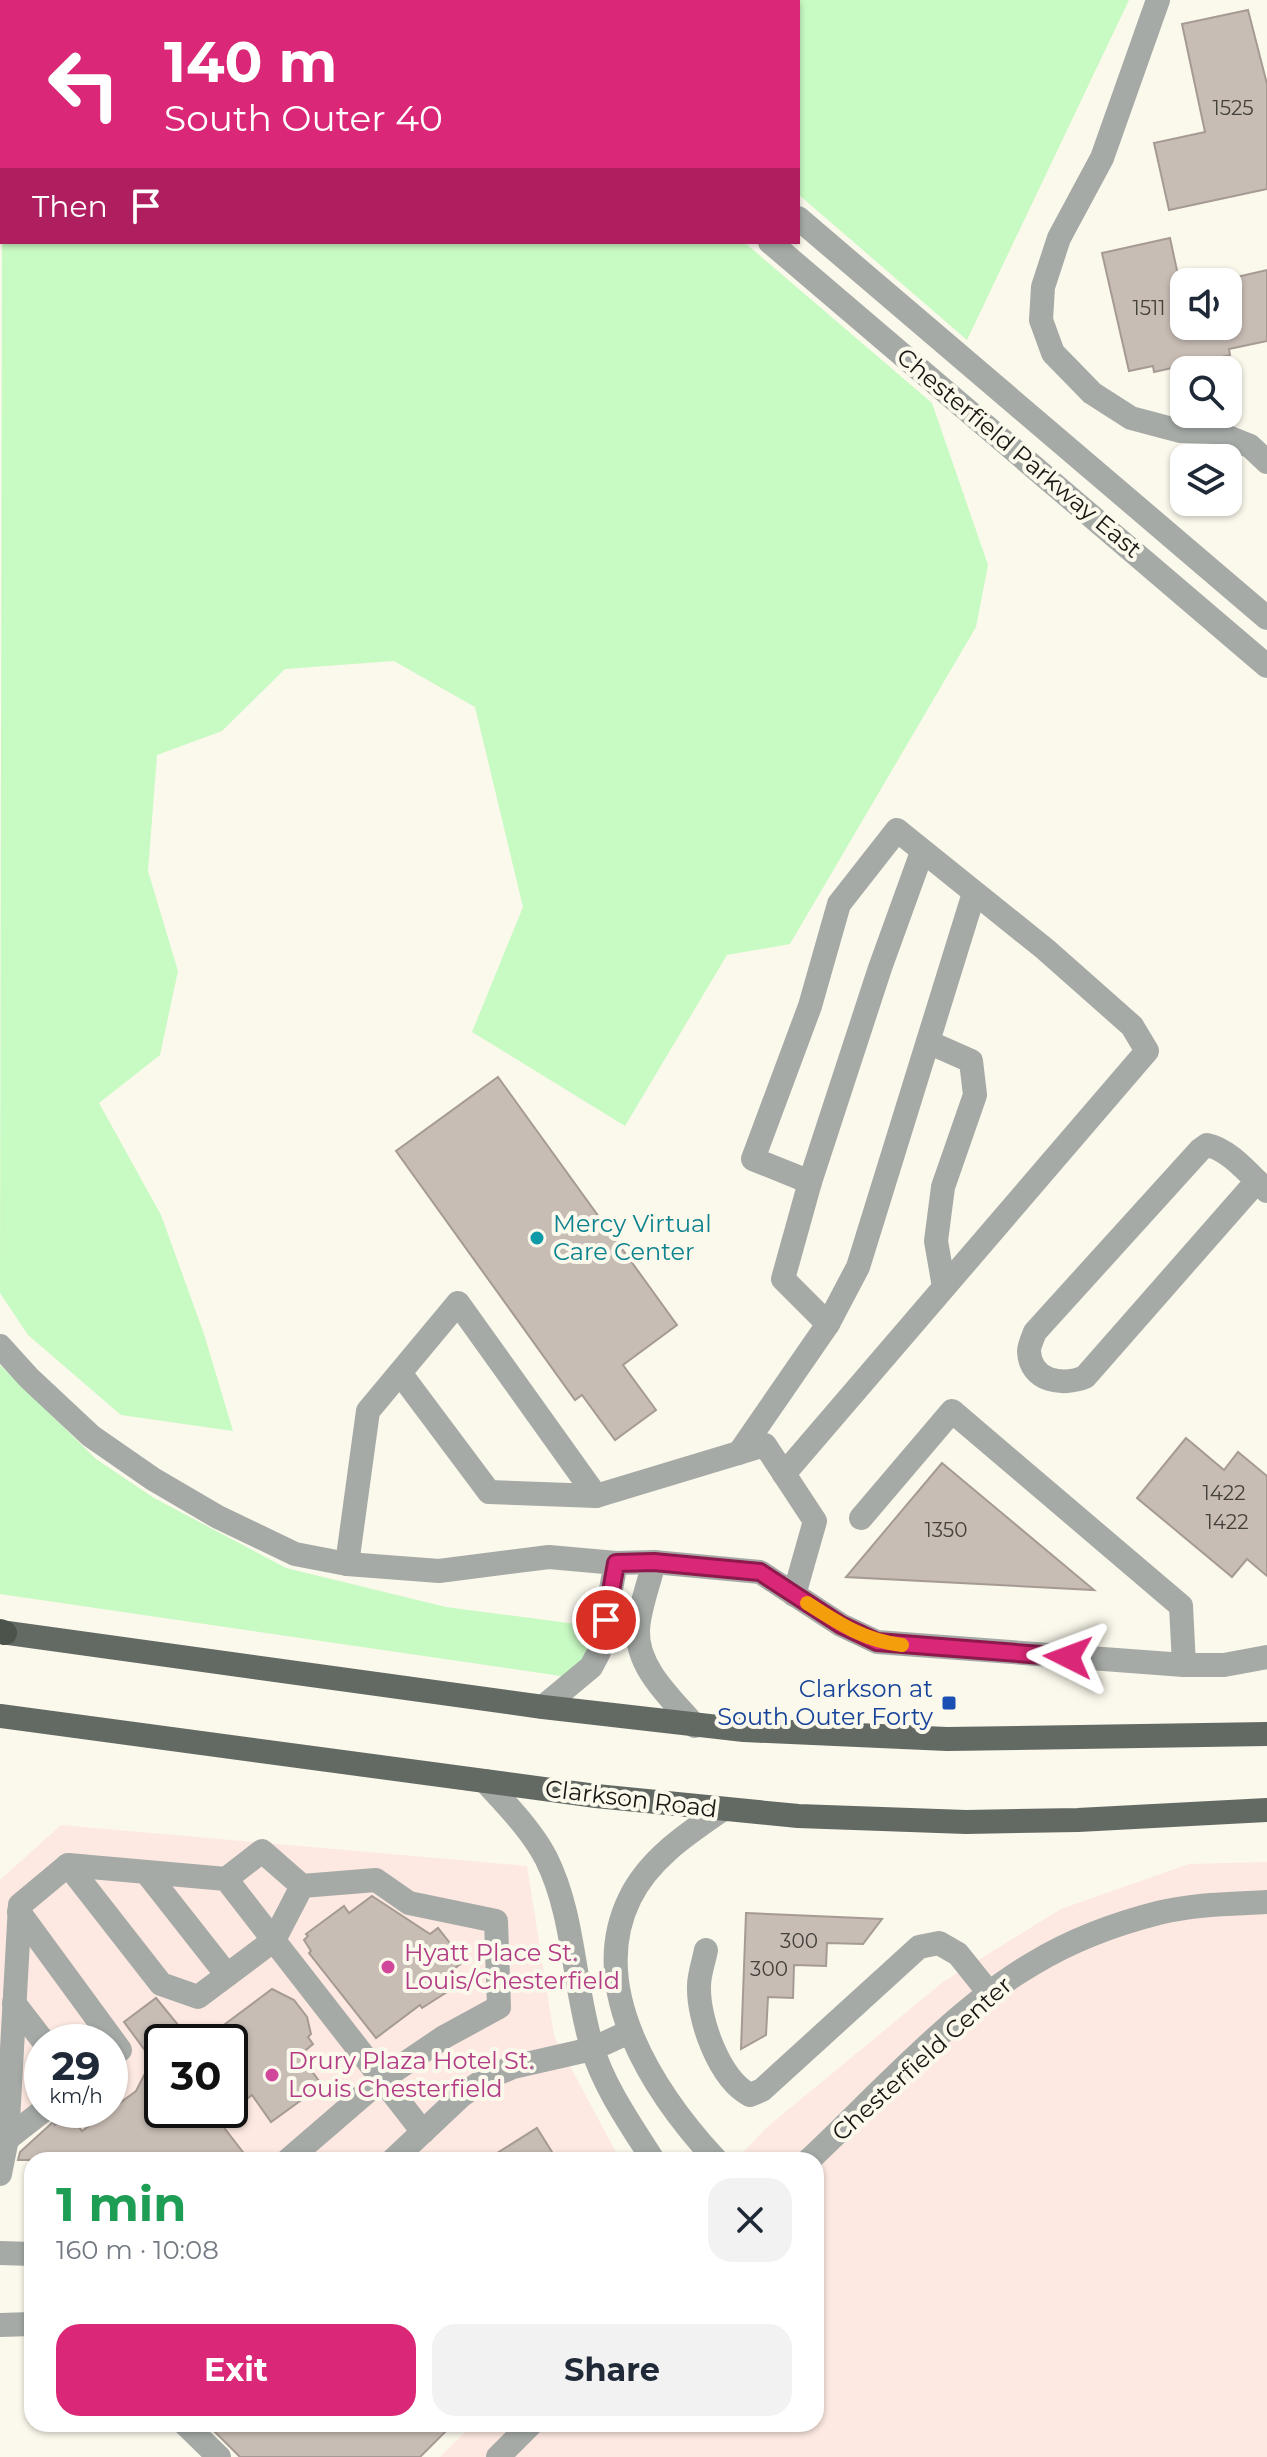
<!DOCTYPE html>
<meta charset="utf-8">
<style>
:root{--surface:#fff;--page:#f2f2f3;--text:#1f2937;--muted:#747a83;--accent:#db2777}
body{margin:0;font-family:Montserrat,sans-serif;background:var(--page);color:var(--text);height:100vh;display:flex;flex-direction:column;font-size:30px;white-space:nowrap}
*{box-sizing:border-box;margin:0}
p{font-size:26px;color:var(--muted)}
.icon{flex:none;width:44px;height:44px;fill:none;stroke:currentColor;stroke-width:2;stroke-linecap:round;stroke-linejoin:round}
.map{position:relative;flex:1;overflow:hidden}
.panel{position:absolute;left:24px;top:2152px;width:800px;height:280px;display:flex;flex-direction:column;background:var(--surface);border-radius:24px;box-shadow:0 2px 6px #0004}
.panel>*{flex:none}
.top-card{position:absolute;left:0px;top:0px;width:800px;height:244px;box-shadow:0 2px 6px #0004;background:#db2777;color:#fff;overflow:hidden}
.controls{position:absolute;left:1170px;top:268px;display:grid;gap:16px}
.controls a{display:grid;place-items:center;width:72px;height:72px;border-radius:16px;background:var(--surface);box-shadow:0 2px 6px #0004;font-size:40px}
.speed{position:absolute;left:24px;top:2024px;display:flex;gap:16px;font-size:40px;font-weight:700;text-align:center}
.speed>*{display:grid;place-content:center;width:104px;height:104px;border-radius:50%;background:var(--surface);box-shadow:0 2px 6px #0004;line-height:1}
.speed small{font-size:20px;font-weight:400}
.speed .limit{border:4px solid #111;border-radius:12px;background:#fff;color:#111}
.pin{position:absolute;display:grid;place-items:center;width:68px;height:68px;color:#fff;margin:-34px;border:4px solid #fff;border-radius:50%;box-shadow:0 2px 8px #0007}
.me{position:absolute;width:88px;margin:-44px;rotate:273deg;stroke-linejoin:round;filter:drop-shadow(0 0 6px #0008)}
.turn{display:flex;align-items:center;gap:28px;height:168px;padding:0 32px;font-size:36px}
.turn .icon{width:104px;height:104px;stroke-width:2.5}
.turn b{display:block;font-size:56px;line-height:68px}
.then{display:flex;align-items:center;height:76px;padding:0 32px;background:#0003;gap:16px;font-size:30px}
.round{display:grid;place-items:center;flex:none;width:84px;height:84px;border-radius:24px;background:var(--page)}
.summary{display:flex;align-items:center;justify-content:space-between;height:136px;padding:0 32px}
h1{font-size:48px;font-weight:700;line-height:60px;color:#1e9e55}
.button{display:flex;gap:16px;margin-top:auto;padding:16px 32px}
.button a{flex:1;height:92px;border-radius:24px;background:var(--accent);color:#fff;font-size:32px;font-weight:700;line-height:92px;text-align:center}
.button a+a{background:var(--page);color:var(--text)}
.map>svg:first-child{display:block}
</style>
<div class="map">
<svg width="1267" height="2457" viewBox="0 0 1267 2457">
<rect width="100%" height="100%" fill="#fbf8ec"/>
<!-- commercial -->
<g fill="#fde9e1" fill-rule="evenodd">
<path d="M61 1825 527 1866 554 2036 620 2160H89L83 2150 84 2126 72 2110H110V2042H42V2110H66L32 2135 0 2130V1880ZM162 2042H230V2110H162Z"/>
<path d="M1267 1862V2457H440L473 2424H816V2160H736L766 2128 943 1982 1061 1909 1189 1864Z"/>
</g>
<!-- green -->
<g fill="#c8fac3">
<path d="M573 0H1129L967 340 798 194V2Z"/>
<path d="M2 217V242H744L932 403 988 565 976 627 790 944 727 955 625 1126 472 1032 523 907 475 707 394 661 285 669 222 731 157 755 148 871 178 971 160 1055 99 1103 161 1215 204 1334 233 1431 121 1415 28 1335 0 1293Z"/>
<path d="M0 1365 96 1459 154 1498 286 1568 446 1607 591 1626 599 1641 581 1679 0 1594Z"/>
</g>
<!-- building -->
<g fill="#c8bdb5" stroke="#a69b94" stroke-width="2">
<path d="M1248 10 1267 84V189L1169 210 1154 143 1205 132 1182 24Z"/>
<path d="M1170 238 1181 289H1184V326H1228V279L1267 270V341L1229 349 1230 355 1154 372 1153 366 1129 371 1102 253Z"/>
<path d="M498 1077 677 1325 623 1365 656 1410 615 1440 582 1395 575 1400 396 1151Z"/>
<path d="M1186 1438 1224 1470 1238 1452 1267 1476V1576L1247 1559 1232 1577 1137 1498Z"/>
<path d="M942 1463 1094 1590 846 1577Z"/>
<path d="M372 1896 430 1934 438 1928 464 1961 449 1973 458 1985 422 2008 420 2005 376 2038 309 1953 311 1951 304 1940 308 1936 306 1934 344 1906 349 1913Z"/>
<path d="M746 1913 882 1919 863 1944 827 1943 826 1966 794 1965 793 1998 768 1997 766 2035 741 2049Z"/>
<path d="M272 1989 294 2000 307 2017 311 2034 308 2037 313 2044 300 2055 322 2085 271 2122 252 2095 219 2121 249 2160H18L20 2152 53 2122 55 2125 69 2114 82 2131 136 2091 152 2060 124 2022 156 1998 192 2042H162V2110H230V2042H201Z"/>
<path d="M537 2128 557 2160H486Z"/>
<path d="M207 2424H453L420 2457H240Z"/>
</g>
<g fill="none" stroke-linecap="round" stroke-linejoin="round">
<!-- minor -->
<g stroke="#a6aaa6" stroke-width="24">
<path d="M49 0 56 2"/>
<path d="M486 0 488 2"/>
<path d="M535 0 538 2"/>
<path d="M1158 0 1102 158 1059 238 1043 287 1041 320 1053 353 1092 393 1131 418 1180 431 1215 432 1250 446 1267 462"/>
<path d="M93 2 94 0"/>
<path d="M0 3 2 0"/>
<path d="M798 218 1267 618"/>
<path d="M770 242 1267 666"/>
<path d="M928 1042 971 1061 975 1095 943 1187 936 1241 944 1287"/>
<path d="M1257 1181 1085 1377C1063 1386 1030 1382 1029 1351 1029 1346 1033 1337 1035 1332L1200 1150 1207 1145C1229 1149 1250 1175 1267 1191"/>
<path d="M810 1182 880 968 922 852"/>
<path d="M828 1324 858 1267 974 893"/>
<path d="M0 1346 29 1378 91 1436 153 1479 218 1517 295 1554 347 1564 439 1571 549 1557 616 1563 654 1562 760 1572 841 1625 877 1642 1184 1665H1224L1267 1657"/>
<path d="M400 1373 489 1492 596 1496"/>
<path d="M739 1453 828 1324 783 1279 810 1182 753 1159 810 1006 839 904 897 830 1045 949 1132 1026 1147 1051 784 1474"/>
<path d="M861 1518 952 1411 1181 1606 1184 1665"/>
<path d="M654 1562C649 1584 639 1608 638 1630 636 1668 673 1700 695 1726"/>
<path d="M347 1564 368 1411 458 1303 596 1496 765 1445 815 1521 794 1595"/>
<path d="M543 1707 591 1667 599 1652 616 1563"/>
<path d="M485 1781C507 1806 531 1829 546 1858 575 1916 573 1985 592 2047 604 2087 631 2125 653 2160"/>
<path d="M68 1865 161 1984 198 1997 274 1940 302 1886 376 1880 409 1903 496 1921 499 2007 444 2037 382 2079 288 2160"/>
<path d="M146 1872 227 1975"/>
<path d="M226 1879 262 1851 302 1886"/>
<path d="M19 1912 120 2050 110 2058"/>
<path d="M706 1950C704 1961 699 1974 699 1986 698 2019 719 2079 750 2095L762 2090 919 1947 939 1943 958 1954 990 1994"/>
<path d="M14 2003 44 2042"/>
<path d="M7 2139 44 2110"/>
<path d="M393 2160 461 2096 485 2079 513 2067 592 2049 629 2032"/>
<path d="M716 2160C655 2094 585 1989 630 1898 649 1859 687 1834 722 1810"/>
<path d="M809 2160C876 2097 956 2008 1034 1963 1072 1940 1115 1924 1158 1913 1194 1904 1230 1904 1267 1902"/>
<path d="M0 2174 7 2139 20 1905 68 1865 226 1879 423 2132"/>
<path d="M0 2253 32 2254"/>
<path d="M0 2325 32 2324"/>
<path d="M185 2424 219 2457"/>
<path d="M498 2457 531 2424"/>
</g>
<!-- major -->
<g stroke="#636a63" stroke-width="24">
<path d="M0 1632 543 1707 744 1730 947 1739 1267 1734"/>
<path d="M0 1716 596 1796 798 1816 966 1822 1078 1820 1267 1810"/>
</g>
<!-- highway -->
<path stroke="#4b534b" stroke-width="24" d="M0 1631 5 1633"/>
</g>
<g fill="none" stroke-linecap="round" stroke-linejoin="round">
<defs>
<path id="route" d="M606 1620 616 1563 654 1562 760 1572 841 1625 877 1642 1068 1657"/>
</defs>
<!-- route casing -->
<use href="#route" stroke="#8e194d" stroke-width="20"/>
<!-- route -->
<use href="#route" stroke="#db2777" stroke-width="14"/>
<!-- slow -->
<path stroke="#f59e0b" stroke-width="14" d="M807 1603C838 1623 865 1641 902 1645"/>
</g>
<!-- markers -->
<circle fill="#0f9aa8" stroke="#fbf8ec" stroke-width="3" cx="537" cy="1238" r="8"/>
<rect fill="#1a4fb4" stroke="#fbf8ec" stroke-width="3" x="941" y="1695" width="16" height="16" rx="4"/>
<g fill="#d1479c" stroke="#fbf8ec" stroke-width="3">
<circle cx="388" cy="1967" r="8"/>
<circle cx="272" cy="2075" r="8"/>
</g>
<g text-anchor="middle" stroke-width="8" stroke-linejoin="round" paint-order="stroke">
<!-- number labels -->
<g font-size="20" fill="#44403c">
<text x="1233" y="115">1525</text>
<text x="1149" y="315">1511</text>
<text x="1224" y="1500">1422</text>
<text x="1227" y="1529">1422</text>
<text x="946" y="1537">1350</text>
<text x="799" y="1948">300</text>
<text x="769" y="1976">300</text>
</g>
<!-- street labels -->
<g font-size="24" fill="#181713" stroke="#fbf8ec">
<text transform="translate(1019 453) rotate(40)" y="8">Chesterfield Parkway East</text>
<text transform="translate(631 1799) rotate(7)" y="8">Clarkson Road</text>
<text transform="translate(922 2059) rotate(-42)" y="8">Chesterfield Center</text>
</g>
<!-- culture labels -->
<g font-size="24" fill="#0d838f" stroke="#fbf8ec" text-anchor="start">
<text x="553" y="1232">Mercy Virtual<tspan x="553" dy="28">Care Center</tspan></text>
</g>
<!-- transit labels -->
<g font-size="24" fill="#164399" stroke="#fbf8ec" text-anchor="end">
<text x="933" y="1697">Clarkson at<tspan x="933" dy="28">South Outer Forty</tspan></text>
</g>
<!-- hotel labels -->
<g font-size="24" fill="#b23c85" stroke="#fbf8ec" text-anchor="start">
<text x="404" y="1961">Hyatt Place St.<tspan x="404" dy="28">Louis/Chesterfield</tspan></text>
<text x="288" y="2069">Drury Plaza Hotel St.<tspan x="288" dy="28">Louis Chesterfield</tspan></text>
</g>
</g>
</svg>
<div class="controls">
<a><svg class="icon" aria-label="sound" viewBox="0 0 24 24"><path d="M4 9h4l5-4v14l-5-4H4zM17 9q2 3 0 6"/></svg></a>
<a><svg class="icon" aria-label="search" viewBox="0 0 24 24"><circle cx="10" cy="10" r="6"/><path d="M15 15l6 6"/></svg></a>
<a><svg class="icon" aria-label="layers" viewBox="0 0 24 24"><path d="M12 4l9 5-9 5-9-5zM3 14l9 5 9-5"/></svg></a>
</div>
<div class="speed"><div>29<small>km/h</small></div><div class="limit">30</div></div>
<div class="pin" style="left:606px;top:1620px;background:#d93025"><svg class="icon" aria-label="arrive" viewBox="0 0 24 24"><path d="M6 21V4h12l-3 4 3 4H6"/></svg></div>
<svg class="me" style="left:1068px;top:1657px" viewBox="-20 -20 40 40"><path d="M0-17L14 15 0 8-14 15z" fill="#db2777" stroke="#fff" stroke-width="4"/></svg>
<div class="top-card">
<div class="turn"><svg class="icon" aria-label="left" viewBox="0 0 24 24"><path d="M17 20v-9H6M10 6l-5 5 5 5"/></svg><div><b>140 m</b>South Outer 40</div></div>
<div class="then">Then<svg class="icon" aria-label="arrive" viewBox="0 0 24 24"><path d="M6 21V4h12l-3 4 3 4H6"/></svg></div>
</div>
<section class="panel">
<div class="summary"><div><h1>1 min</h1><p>160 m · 10:08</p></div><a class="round"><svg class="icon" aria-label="close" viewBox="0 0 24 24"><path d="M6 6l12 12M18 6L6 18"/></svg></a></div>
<div class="button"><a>Exit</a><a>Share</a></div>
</section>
</div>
